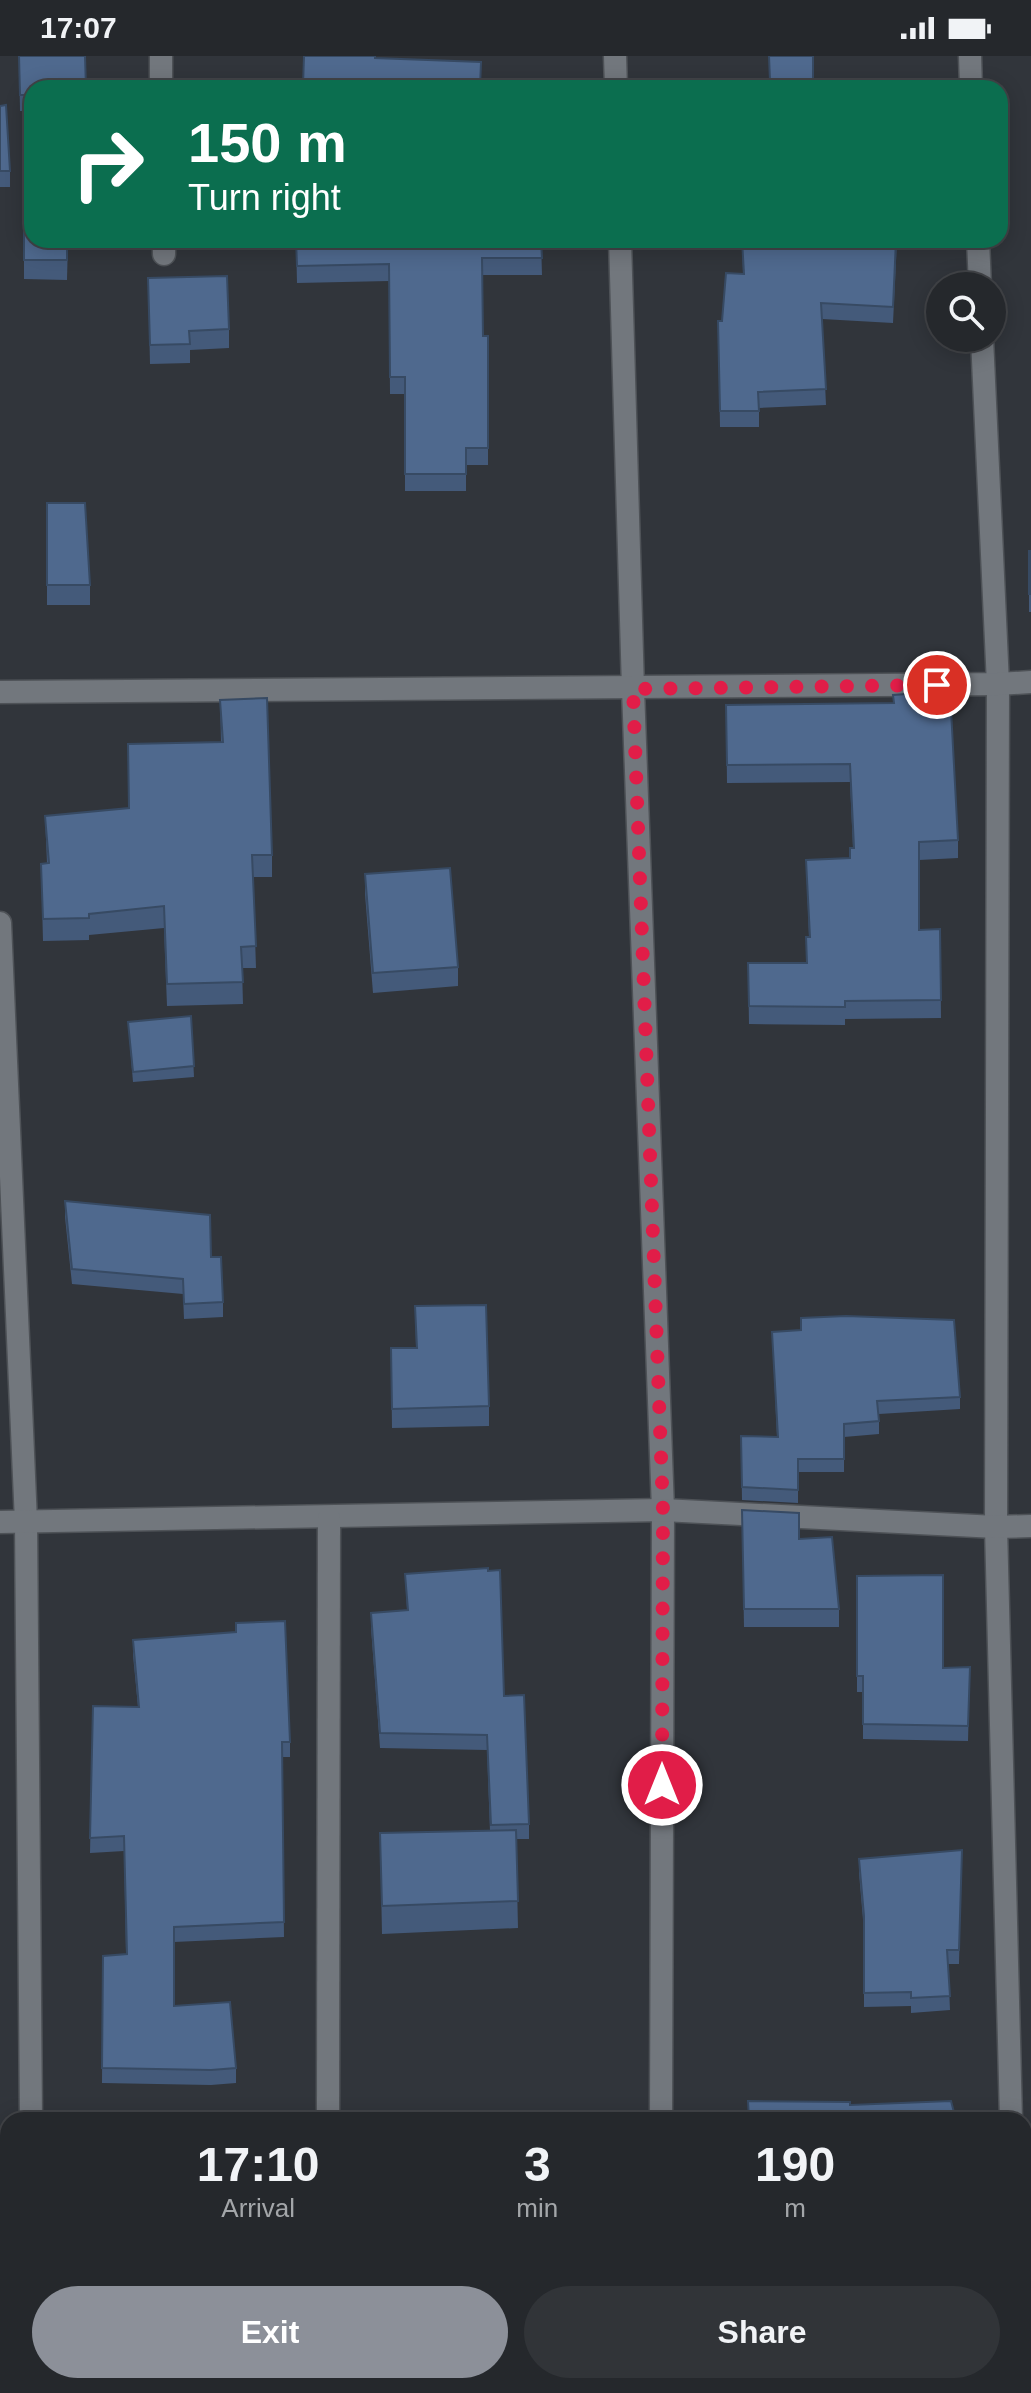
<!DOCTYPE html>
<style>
:root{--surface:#25282c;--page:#313438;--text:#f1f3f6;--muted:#a3a6a9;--line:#424448;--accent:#8c9099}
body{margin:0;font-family:Arial,sans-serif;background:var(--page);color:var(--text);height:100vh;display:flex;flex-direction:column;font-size:30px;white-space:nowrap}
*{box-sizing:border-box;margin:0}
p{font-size:26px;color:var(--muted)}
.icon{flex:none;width:44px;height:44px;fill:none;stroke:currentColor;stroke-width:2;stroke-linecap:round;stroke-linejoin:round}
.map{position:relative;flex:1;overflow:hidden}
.details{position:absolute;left:0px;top:2056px;width:1032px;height:282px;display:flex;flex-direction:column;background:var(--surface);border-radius:24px 24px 0 0;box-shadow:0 4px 20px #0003,0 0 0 2px var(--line)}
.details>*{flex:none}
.top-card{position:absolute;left:24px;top:24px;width:984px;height:168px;border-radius:24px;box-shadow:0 4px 20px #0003,0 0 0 2px var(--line);background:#0b6e4f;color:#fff;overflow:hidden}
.tools{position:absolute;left:926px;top:216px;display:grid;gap:16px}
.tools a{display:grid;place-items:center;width:80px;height:80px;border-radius:50%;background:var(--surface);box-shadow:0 4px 20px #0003,0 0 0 2px var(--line);font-size:40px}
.pin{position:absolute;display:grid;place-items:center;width:68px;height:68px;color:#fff;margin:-34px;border:4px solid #fff;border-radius:50%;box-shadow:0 2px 8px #0007}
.me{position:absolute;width:88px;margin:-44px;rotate:0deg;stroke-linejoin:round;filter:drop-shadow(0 0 6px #0008)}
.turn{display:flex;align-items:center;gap:28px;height:168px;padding:0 32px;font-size:36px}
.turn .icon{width:104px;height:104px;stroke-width:2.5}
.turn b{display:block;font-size:56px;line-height:68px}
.eta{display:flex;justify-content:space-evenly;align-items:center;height:136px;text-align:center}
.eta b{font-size:48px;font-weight:600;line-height:56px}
.button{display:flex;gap:16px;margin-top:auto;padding:16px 32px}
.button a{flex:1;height:92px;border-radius:48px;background:var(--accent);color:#fff;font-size:32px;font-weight:600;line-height:92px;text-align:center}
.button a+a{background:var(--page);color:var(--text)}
.status{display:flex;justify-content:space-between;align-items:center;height:56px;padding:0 40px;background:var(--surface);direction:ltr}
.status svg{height:22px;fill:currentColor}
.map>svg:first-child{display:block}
</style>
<div class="status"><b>17:07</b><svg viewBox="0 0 49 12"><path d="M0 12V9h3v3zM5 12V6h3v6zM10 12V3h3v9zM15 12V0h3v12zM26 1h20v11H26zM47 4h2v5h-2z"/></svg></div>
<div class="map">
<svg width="1031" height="2337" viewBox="0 0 1031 2337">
<rect width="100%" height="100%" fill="#31353b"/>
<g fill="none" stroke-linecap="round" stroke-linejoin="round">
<defs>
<g id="minor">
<path d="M161 0V32"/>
<path d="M615 0 616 32"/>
<path d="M970 0 971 32"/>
<path d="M164 184V198"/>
<path d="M620 184 633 633 663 1454 661 2064"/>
<path d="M978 184 980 230"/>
<path d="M982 282 998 628 996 1471 1011 2064"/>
<path d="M0 636 998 628 1031 626"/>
<path d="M0 867 26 1466 31 2064"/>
<path d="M0 1466 663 1454 996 1471 1031 1470"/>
<path d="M328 2064 329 1462"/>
<path d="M1024 2297H1031"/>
<path d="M0 2304H8"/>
<path d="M34 2330V2337"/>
<path d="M328 2330V2337"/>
<path d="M661 2330V2337"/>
<path d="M1018 2330V2337"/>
</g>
</defs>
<!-- minor casing -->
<use href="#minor" stroke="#4e5257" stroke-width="25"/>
<!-- minor -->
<use href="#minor" stroke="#72777d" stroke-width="22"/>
</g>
<!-- wall -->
<g fill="#445a7a">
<path d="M19 0 32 32V55H20Z"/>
<path d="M0 50 10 115V131H0Z"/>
<path d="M24 136 68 184 67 224 24 223Z"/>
<path d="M296 184H541L542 219H482L483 280H488V409H466V435H405V338H390L389 225 297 227Z"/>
<path d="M742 184H897L893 267 822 263 826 349 759 352V371H720L718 265H722L743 218Z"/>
<path d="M148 222 229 273V292L190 294V307L150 308Z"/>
<path d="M47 447 90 529V549H47Z"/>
<rect x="1029" y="495" width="2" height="61"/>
<path d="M220 644 272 799V821H253L256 912H242L243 948 167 950 164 872 89 879V884L43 885 41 808 47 807 45 760 129 752 221 686Z"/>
<path d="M893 647 958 784V802L919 804V874L940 873 941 962 845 963V969L749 968 748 907H806L809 881 806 804 850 802 853 792 850 726 727 727 726 649Z"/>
<path d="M365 818 458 911V930L373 937 365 838Z"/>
<path d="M191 960 194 1021 133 1026 128 966Z"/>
<path d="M65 1145 211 1201 223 1246V1261L184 1263 183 1238 72 1228 65 1161Z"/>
<path d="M415 1250 489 1350V1370L392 1372 391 1292H416Z"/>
<path d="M772 1276 960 1341V1353L879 1358V1378L844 1381V1416H798V1447L742 1444 741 1380 777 1381Z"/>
<path d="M742 1454 799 1483 839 1553V1571H744Z"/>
<path d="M405 1518 504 1640 529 1768V1783H516L518 1872 382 1878 380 1777 490 1775 487 1694 380 1692 371 1572V1557L407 1554Z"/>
<path d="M857 1520 943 1612 970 1611 968 1685 863 1683V1636H857Z"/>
<path d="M133 1584 290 1686V1701H282L284 1881 174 1886V1950L236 2012V2027L211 2029 102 2027 103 1900 126 1898 124 1795 90 1797 93 1650 138 1651 133 1599Z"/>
<path d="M962 1794 959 1908H948L950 1954 911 1957V1950L864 1951V1875L859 1817V1803Z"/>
</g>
<!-- building -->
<g fill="#4f698e" stroke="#374a63" stroke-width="2">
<path d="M19 0H85L86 32H32V39H20Z"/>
<path d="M304 0H375V2L481 6 480 32H243L303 29Z"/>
<path d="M769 0H813V32H739L738 24 770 25Z"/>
<path d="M6 49 10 115H0V50Z"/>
<path d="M24 136H32V184H67V204H24Z"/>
<path d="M296 184H541L542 202H482L483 280H488V392H466V418H405V321H390L389 208 297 210Z"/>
<path d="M742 184H896L893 251 821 247 826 333 758 336 759 355H720L718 265H722L726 217 744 218Z"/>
<path d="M227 220 229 273 189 275 190 288 150 289 148 222Z"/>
<path d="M47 447H85L90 529H47Z"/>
<rect x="1029" y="495" width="2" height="43"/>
<path d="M950 635 958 784 919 786V874L940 873 941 944 845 945V951L749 950 748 907H807L806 881H810L806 804 850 802V792H854L850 708 727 709 726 649 894 647 893 639Z"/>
<path d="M267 642 272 799H252L256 890 241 891 243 926 167 928 164 850 89 858V862L43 863 41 808 49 807 45 760 129 752 128 688 223 686 220 644Z"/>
<path d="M450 812 458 911 373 917 365 818Z"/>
<path d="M191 960 194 1010 133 1016 128 966Z"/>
<path d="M65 1145 210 1159 211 1201H221L223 1246 184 1248 183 1223 72 1213Z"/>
<path d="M486 1249 489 1350 392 1353 391 1292H417L415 1250Z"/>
<path d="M846 1260 954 1264 960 1341 877 1345 879 1365 844 1368V1403H798V1434L742 1431 741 1380 778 1381 772 1276 801 1274V1262Z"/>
<path d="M742 1454 799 1457V1483L832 1481 839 1553H744Z"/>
<path d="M488 1512V1515L500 1514 504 1640 524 1639 529 1768 491 1769 487 1679 380 1677 371 1557 408 1554 405 1518Z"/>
<path d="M943 1519V1612L970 1611 968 1670 863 1668V1620H857V1520Z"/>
<path d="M285 1565 290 1686H282L284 1866 174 1871V1950L230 1946 236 2012 211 2014 102 2012 103 1900 127 1898 124 1780 90 1782 93 1650 139 1651 133 1584 236 1576V1567Z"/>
<path d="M516 1774 518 1845 382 1850 380 1777Z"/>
<path d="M962 1794 959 1894H947L950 1940 911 1942V1936L864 1937V1860L859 1803Z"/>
<path d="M748 2045 850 2046V2049L951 2045 956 2064H749Z"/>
<rect x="801" y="2330" width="59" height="7"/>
<path d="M975 2335V2337H944Z"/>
</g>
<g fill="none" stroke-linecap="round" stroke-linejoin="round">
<!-- route -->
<path stroke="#e11d48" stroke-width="14" stroke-dasharray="0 25.2" d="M662 1729 663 1454 633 633 937 629"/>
</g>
</svg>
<div class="tools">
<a><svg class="icon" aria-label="search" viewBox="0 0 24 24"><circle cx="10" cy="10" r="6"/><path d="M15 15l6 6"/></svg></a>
</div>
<div class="pin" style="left:937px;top:629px;background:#d93025"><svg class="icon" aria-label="arrive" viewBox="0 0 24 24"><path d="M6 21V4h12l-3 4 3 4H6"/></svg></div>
<svg class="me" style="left:662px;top:1729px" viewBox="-20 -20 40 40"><circle r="17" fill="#e11d48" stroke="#fff" stroke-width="3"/><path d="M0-11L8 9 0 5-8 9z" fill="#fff"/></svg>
<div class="top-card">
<div class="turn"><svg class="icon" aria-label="right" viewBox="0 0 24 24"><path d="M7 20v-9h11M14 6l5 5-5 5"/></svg><div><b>150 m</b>Turn right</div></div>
</div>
<section class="details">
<div class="eta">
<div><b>17:10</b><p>Arrival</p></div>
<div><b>3</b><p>min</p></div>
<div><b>190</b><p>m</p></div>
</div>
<div class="button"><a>Exit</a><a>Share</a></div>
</section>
</div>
